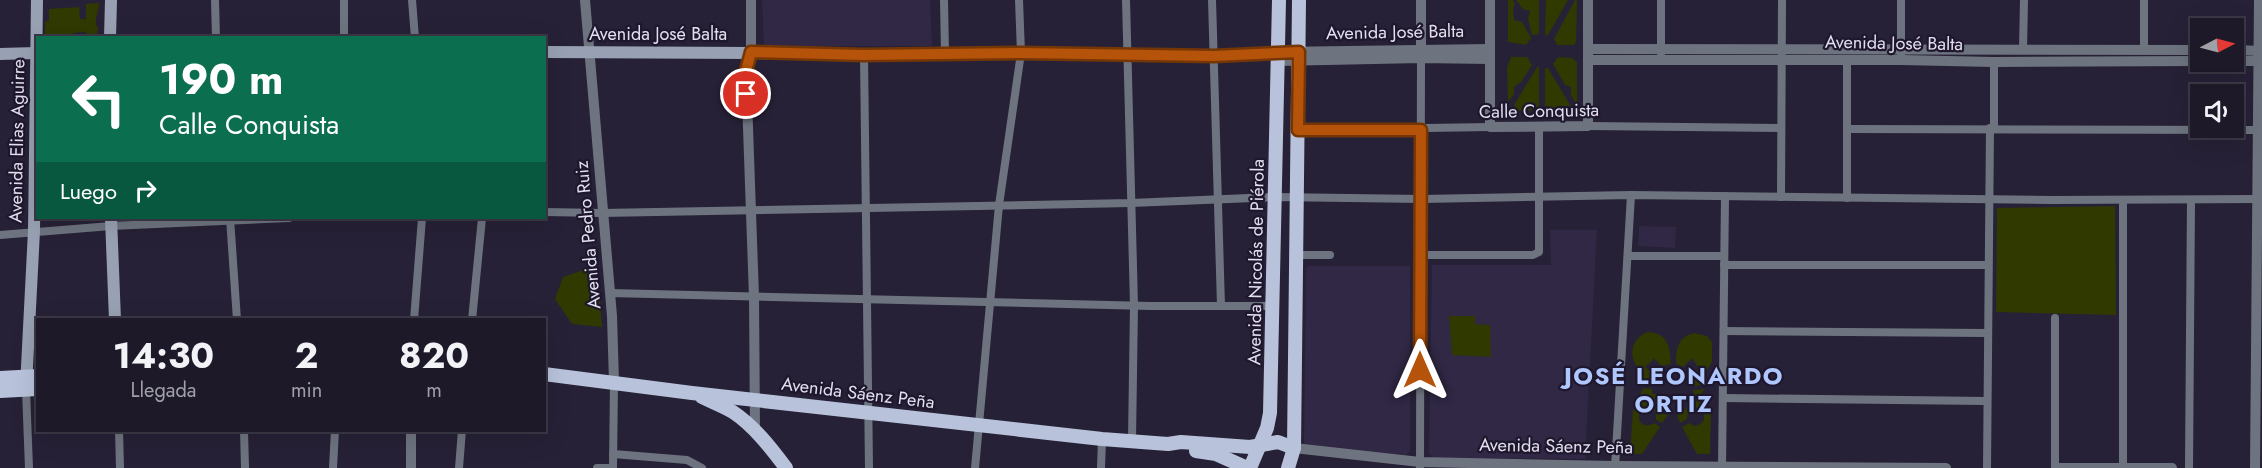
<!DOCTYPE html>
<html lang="es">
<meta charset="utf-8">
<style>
:root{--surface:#1d1929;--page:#252231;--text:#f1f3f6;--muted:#a0a0a8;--line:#3b3846}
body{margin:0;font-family:Jost,sans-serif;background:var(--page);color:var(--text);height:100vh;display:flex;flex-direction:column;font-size:22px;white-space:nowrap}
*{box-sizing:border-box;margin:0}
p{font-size:20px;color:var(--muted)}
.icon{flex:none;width:33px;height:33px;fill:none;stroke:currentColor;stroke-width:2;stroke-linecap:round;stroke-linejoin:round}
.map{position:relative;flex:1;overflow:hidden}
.details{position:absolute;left:36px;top:318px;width:510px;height:114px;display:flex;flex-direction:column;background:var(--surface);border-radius:0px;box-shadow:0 6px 24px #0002,0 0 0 2px var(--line)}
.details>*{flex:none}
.hud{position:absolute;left:36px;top:36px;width:510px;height:183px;border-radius:0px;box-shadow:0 6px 24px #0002,0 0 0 2px var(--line);background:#0b6e4f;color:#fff;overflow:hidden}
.needle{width:39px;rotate:84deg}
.fabs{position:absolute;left:2190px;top:18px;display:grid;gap:12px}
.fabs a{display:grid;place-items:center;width:54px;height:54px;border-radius:0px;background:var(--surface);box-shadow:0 6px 24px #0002,0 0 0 2px var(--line);font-size:30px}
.pin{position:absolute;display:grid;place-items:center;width:51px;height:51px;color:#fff;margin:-26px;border:3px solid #fff;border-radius:50%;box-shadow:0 2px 6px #0007}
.me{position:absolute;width:66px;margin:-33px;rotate:0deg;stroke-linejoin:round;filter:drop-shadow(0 0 4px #0008)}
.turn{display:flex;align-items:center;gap:21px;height:126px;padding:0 24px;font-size:27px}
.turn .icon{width:78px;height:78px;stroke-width:2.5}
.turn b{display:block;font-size:42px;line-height:51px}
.then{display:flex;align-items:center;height:57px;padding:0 24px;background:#0003;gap:12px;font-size:22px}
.eta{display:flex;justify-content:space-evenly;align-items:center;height:102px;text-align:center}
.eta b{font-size:36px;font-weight:700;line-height:42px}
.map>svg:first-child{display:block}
</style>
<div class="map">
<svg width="2262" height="468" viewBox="0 0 2262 468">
<rect width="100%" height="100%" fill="#272137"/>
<!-- built -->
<g fill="#302844">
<path d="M762 0H930L932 46H764Z"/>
<path d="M1639 226 1676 227 1675 248 1638 246Z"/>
<path d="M1550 230H1597L1585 459 1434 458 1429 454 1432 265H1551Z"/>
<path d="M1310 266H1410V451L1406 455 1311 448 1304 443 1306 268Z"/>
</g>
<!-- green -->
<g fill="#2f3900">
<path d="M1508 0H1513L1515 5 1513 8 1514 20 1522 22 1531 38 1526 45 1508 42Z"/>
<path d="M1516 0H1539V34L1532 35 1528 19 1530 10H1524Z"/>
<path d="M1546 0H1568L1548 35H1545Z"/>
<path d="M1575 0H1577L1576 42 1574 45H1557L1554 39Z"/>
<path d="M99 3C99 11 95 17 96 26H98L97 37H87L86 32 73 33V37H45V22L49 20V9L79 7 80 19H86V4Z"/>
<path d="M1511 57H1527L1532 65 1522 81 1514 87V94L1508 102 1507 68Z"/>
<path d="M1558 57 1572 58 1577 62V102H1575L1571 95V87L1565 85 1553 64Z"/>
<path d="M1537 67H1539V107L1533 110 1516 111 1514 105Z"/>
<path d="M1545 68H1548L1570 105 1569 111 1549 110 1545 106Z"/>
<path d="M2115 206 2116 315 1996 312 1997 208Z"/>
<path d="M597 265 602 327 572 324 555 299 563 277Z"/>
<path d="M1449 316H1475V324L1490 325 1491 357 1452 355Z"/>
<path d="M1648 332C1668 333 1670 347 1671 364L1662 366 1653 358 1652 361 1645 367 1655 375 1652 384 1644 385C1642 373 1637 370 1634 361 1629 348 1636 336 1648 332Z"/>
<path d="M1694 333 1707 336 1712 342V362L1705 373 1701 385 1695 386 1692 376 1701 367 1699 365 1698 367 1692 358 1683 367 1676 364C1676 348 1678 337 1694 333Z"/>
<path d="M1643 388 1652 389V394H1656C1656 404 1657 413 1668 415L1662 423 1656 420V414C1653 408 1647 406 1641 410L1635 406Z"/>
<path d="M1704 389 1702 394 1708 408 1703 411 1698 408 1692 409 1687 415V419L1680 423 1677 415C1687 412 1689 404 1689 394H1694L1693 390Z"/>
<path d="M1633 409 1639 413V420C1643 427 1648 426 1655 423L1660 427 1642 454H1630Z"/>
<path d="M1711 411 1710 454H1697L1682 427 1689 423 1694 426 1699 425 1704 420V414Z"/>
</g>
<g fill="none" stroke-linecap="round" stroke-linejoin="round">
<!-- minor -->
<g stroke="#6e747f" stroke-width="8">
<path d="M215 0 216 38"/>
<path d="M344 0V38"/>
<path d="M412 0 415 38"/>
<path d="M944 0 945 54"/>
<path d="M1126 0 1134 305 1132 440"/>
<path d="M1212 0 1221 306"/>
<path d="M2144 0V50"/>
<path d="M2023 50 2024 0"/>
<path d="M1661 53V0"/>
<path d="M1901 54V0"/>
<path d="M864 55 869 468"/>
<path d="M1847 60V198"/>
<path d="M1994 62V128"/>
<path d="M1588 126 1781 128"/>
<path d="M1847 129 2257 130"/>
<path d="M1298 130 1490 127"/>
<path d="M1781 197 1782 0"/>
<path d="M2123 200V468"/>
<path d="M544 212 602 213 1131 203 1275 197 1422 199 1631 195 2052 200 2262 199"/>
<path d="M230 218 237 320"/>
<path d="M0 235 111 226 289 218"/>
<path d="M1296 255H1330"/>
<path d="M1421 255H1533L1539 252V127"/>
<path d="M1628 256H1724"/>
<path d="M1724 265H1988"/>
<path d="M610 293 1150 306H1273"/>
<path d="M414 320 422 218"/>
<path d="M472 320 482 218"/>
<path d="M1724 331 1987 333"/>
<path d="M26 390 29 468"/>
<path d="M1723 398 1987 401"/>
<path d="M119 430 120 468"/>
<path d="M244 430 245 468"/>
<path d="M613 454 687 460 702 468"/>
<path d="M333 468 335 430"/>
<path d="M459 468 462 430"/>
<path d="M597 468H613"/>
<path d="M613 468 614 382"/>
<path d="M975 468 999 205 1021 53 1019 0"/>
<path d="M1101 468 1102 439"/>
<path d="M1420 468 1421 58"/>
<path d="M1615 468 1631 195"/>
<path d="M1722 468 1725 196"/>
<path d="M1987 468 1990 128"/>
<path d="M2055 468V318"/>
<path d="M2189 468 2191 200"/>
</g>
<!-- tertiary -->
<g stroke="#6e747f" stroke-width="10">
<path d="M585 0 612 316 614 382"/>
<path d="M751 0V53L746 71 754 297 755 431"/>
<path d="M1421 0V54"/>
<path d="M1490 0V127L1588 126V0"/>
<path d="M1588 49 2200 50"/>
<path d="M2234 50 2262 51"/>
<path d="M1278 52 1490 49"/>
<path d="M1588 60H1901L1994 62 2200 61"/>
<path d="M1278 61 1421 58 1490 59"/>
<path d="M2234 61H2262"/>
<path d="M411 430V468"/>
<path d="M1294 448 1420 462 1615 466 1946 468"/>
<path d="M2059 468H2172"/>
<path d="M2255 468 2259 0"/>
</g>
<!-- secondary -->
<g stroke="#98a1b3" stroke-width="12">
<path d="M110 38 111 0"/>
<path d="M544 52 751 53 864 55 1021 53 1214 56 1278 52"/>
<path d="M0 54 36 53"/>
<path d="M111 218 115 320"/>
<path d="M26 386 34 231 37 0"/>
</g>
<!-- primary -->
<g stroke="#b8c3db" stroke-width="14">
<path d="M544 374 692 393 1102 439 1168 444 1181 442 1250 447 1278 442 1294 448"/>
<path d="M0 378 38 376"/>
<path d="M0 391 38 389"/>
<path d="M702 397C712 402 723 406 733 412 754 426 771 448 786 468"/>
<path d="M1196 451 1216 454 1247 468"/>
<path d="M1250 468 1267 428 1270 413 1279 0"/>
<path d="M1288 468 1294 448 1299 0"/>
</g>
</g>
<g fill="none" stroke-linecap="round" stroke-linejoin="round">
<defs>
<path id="route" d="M746 94V71L751 52 864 55 1021 53 1214 56 1299 52 1298 130H1421L1420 370"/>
</defs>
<!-- route casing -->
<use href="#route" stroke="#753606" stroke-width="15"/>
<!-- route -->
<use href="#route" stroke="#b45309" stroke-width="10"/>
</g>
<g text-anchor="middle" stroke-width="4.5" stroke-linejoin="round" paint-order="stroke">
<!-- street labels -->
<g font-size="18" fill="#e2dfee" stroke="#1e172d">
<text transform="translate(1395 32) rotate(-1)" y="6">Avenida José Balta</text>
<text x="658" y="40">Avenida José Balta</text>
<text transform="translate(1894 43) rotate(1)" y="6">Avenida José Balta</text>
<text transform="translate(1539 111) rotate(-1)" y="6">Calle Conquista</text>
<text transform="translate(17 141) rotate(-89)" y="6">Avenida Elias Aguirre</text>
<text transform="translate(588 235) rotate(-95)" y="6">Avenida Pedro Ruiz</text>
<text transform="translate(1256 262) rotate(-89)" y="6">Avenida Nicolás de Piérola</text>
<text transform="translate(858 393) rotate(7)" y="6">Avenida Sáenz Peña</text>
<text transform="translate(1556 446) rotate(1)" y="6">Avenida Sáenz Peña</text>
</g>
<!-- district labels -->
<g font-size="24" font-weight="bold" letter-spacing="1.5" fill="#afc7fc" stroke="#1e172d">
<text x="1674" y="384">JOSÉ LEONARDO<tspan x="1674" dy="28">ORTIZ</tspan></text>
</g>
</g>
</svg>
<div class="fabs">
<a><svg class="needle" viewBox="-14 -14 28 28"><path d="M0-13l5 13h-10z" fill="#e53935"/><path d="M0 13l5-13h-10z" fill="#a0a0a8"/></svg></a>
<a><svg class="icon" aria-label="sound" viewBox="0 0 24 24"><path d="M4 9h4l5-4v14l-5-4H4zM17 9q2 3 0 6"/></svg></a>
</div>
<div class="pin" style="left:746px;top:94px;background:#d93025"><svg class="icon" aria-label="arrive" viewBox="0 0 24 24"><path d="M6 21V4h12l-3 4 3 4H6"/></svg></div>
<svg class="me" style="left:1420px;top:370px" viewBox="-20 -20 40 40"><path d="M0-17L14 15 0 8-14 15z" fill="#b45309" stroke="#fff" stroke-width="4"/></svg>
<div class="hud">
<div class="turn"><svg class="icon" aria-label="left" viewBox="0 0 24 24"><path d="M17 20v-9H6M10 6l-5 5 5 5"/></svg><div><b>190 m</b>Calle Conquista</div></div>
<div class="then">Luego<svg class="icon" aria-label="right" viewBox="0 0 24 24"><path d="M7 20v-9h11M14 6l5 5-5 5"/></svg></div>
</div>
<section class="details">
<div class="eta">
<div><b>14:30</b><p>Llegada</p></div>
<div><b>2</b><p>min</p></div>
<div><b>820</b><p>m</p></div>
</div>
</section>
</div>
